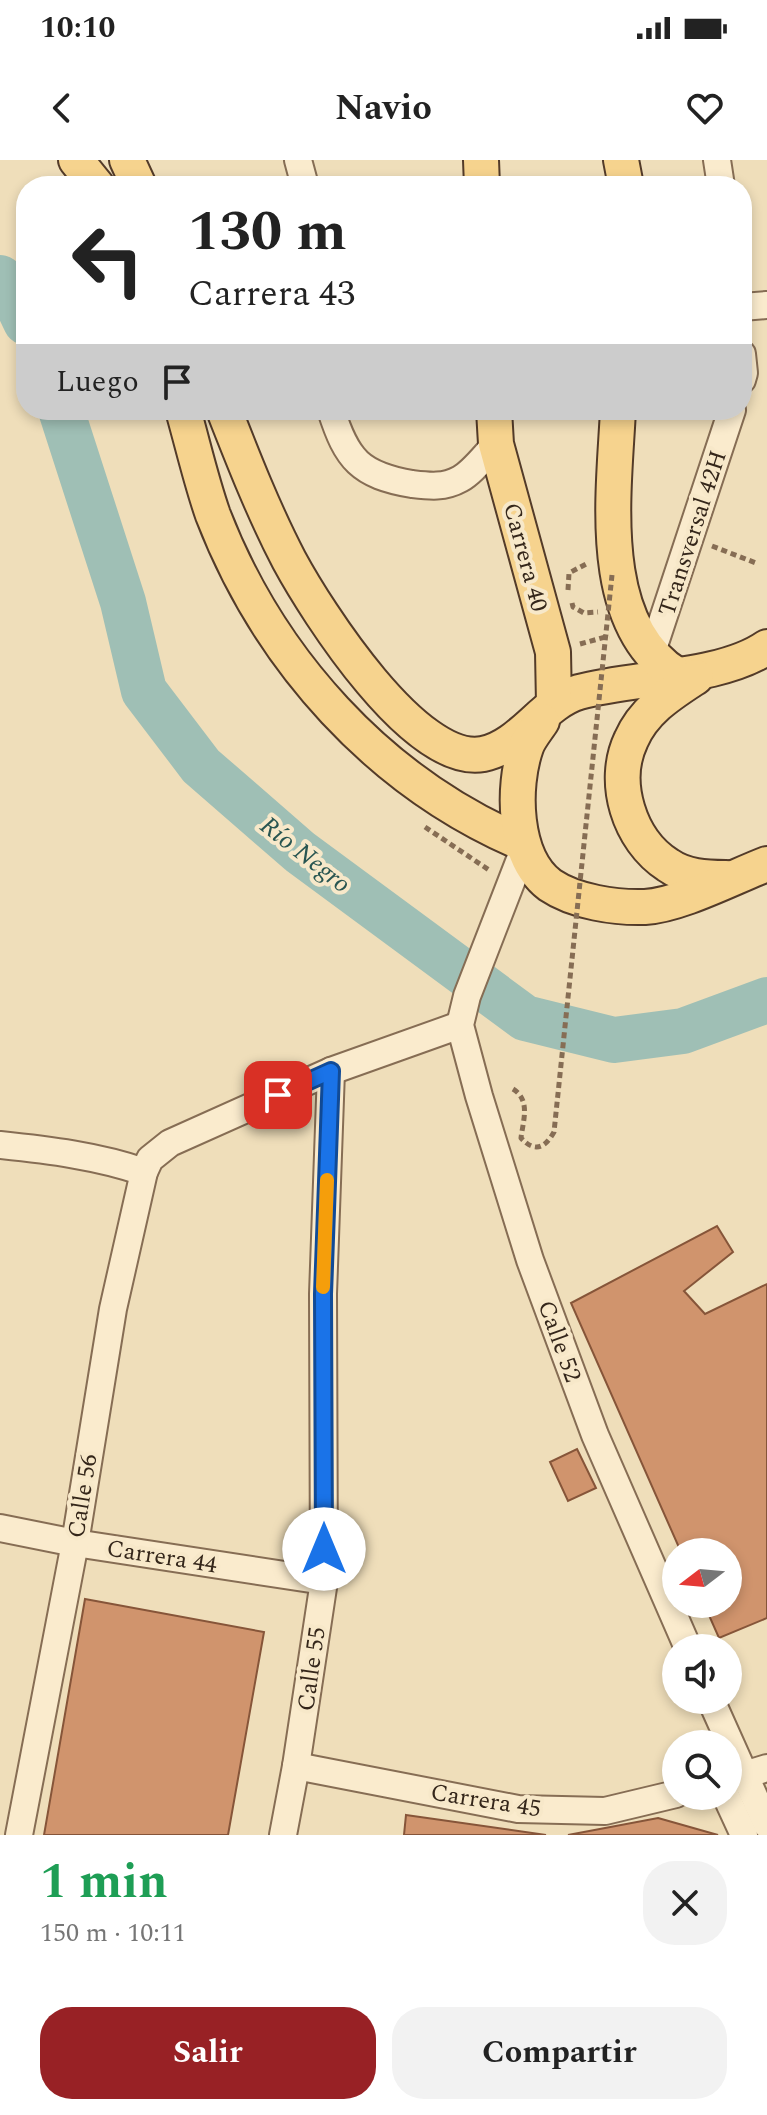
<!DOCTYPE html>
<html lang="es">
<meta charset="utf-8">
<style>
:root{--surface:#fff;--page:#f2f2f2;--text:#222;--muted:#767676;--accent:#982125}
body{margin:0;font-family:Spectral,serif;background:var(--page);color:var(--text);height:100vh;display:flex;flex-direction:column;font-size:30px;white-space:nowrap}
*{box-sizing:border-box;margin:0}
p{font-size:26px;color:var(--muted)}
.icon{flex:none;width:44px;height:44px;fill:none;stroke:currentColor;stroke-width:2;stroke-linecap:round;stroke-linejoin:round}
.map{position:relative;height:1675px;overflow:hidden}
.drawer{display:flex;flex-direction:column;background:var(--surface);flex:1}
.drawer>*{flex:none}
.hud{position:absolute;left:16px;top:16px;width:736px;height:244px;border-radius:32px;box-shadow:0 4px 12px #0003;background:#fff;color:var(--text);overflow:hidden}
.needle{width:52px;rotate:254deg}
.fabs{position:absolute;left:662px;top:1378px;display:grid;gap:16px}
.fabs a{display:grid;place-items:center;width:80px;height:80px;border-radius:50%;background:var(--surface);box-shadow:0 4px 12px #0003;font-size:40px}
.pin{position:absolute;display:grid;place-items:center;width:68px;height:68px;color:#fff;margin:-34px;border-radius:16px;box-shadow:0 4px 12px #0006}
.me{position:absolute;width:88px;margin:-44px;rotate:0deg;stroke-linejoin:round;filter:drop-shadow(0 0 6px #0008)}
.turn{display:flex;align-items:center;gap:28px;height:168px;padding:0 40px;font-size:36px}
.turn .icon{width:104px;height:104px;stroke-width:2.5}
.turn b{display:block;font-size:56px;line-height:68px}
.then{display:flex;align-items:center;height:76px;padding:0 40px;background:#0003;gap:16px;font-size:30px}
.round{display:grid;place-items:center;flex:none;width:84px;height:84px;border-radius:32px;background:var(--page)}
.headline{display:flex;align-items:center;justify-content:space-between;height:136px;padding:0 40px}
h1{font-size:48px;font-weight:700;line-height:60px;color:#1e9e55}
.button{display:flex;gap:16px;margin-top:auto;padding:16px 40px}
.button a{flex:1;height:92px;border-radius:32px;background:var(--accent);color:#fff;font-size:32px;font-weight:700;line-height:92px;text-align:center}
.button a+a{background:var(--page);color:var(--text)}
.status{display:flex;justify-content:space-between;align-items:center;height:56px;padding:0 40px;background:var(--surface);direction:ltr}
.status svg{height:22px;fill:currentColor}
header{display:flex;justify-content:space-between;align-items:center;height:104px;padding:0 40px;background:var(--surface);font-size:36px;font-weight:700}
.map>svg:first-child{display:block}
</style>
<div class="status"><b>10:10</b><svg viewBox="0 0 49 12"><path d="M0 12V9h3v3zM5 12V6h3v6zM10 12V3h3v9zM15 12V0h3v12zM26 1h20v11H26zM47 4h2v5h-2z"/></svg></div>
<header><svg class="icon" aria-label="back" viewBox="0 0 24 24"><path d="M15 5l-7 7 7 7"/></svg>Navio<svg class="icon" aria-label="heart" viewBox="0 0 24 24"><path d="M12 20l-8-8c-3-5 5-10 8-4 3-6 11-1 8 4z"/></svg></header>
<div class="map">
<svg width="767" height="1675" viewBox="0 0 767 1675">
<rect width="100%" height="100%" fill="#efdeba"/>
<g fill="none" stroke-linecap="round" stroke-linejoin="round">
<!-- river -->
<g stroke="#9fbfb5" stroke-width="46">
<path d="M0 118 8 124 26 162"/>
<path d="M61 250 123 442 144 531 201 606 300 692 525 858 614 880 683 871 767 840"/>
</g>
</g>
<!-- building -->
<g fill="#d0946d" stroke="#865539" stroke-width="2">
<path d="M717 1066 733 1092 684 1131 705 1154 767 1124V1458L719 1478 704 1444H728V1392H681L571 1143Z"/>
<path d="M577 1289 596 1328 568 1341 550 1302Z"/>
<path d="M85 1439 264 1472 228 1675H44Z"/>
<path d="M406 1655 546 1675H404Z"/>
<path d="M658 1658 718 1675H568Z"/>
</g>
<g fill="none" stroke-linecap="round" stroke-linejoin="round">
<defs>
<g id="minor">
<path d="M298 0 305 26"/>
<path d="M717 0 721 26"/>
<path d="M742 147 767 145"/>
<path d="M742 194 744 213 742 220"/>
<path d="M331 250C347 300 360 315 412 324 429 326 444 328 460 319 473 312 485 295 496 284"/>
<path d="M651 495 732 250"/>
<path d="M524 689 467 836 460 865 479 936 530 1100 595 1275 688 1488"/>
<path d="M0 985C48 990 98 996 144 1012"/>
<path d="M0 1368 75 1383 324 1421"/>
<path d="M711 1540 767 1665"/>
<path d="M296 1606 518 1649 605 1651 676 1634"/>
<path d="M728 1620 767 1608"/>
<path d="M726 1636 744 1675"/>
<path d="M19 1675 75 1383 113 1149 144 1012 150 999 170 983 331 911 460 865"/>
<path d="M283 1675 296 1606 324 1421 323 1134 331 911"/>
</g>
<g id="major">
<path d="M76 0 97 26"/>
<path d="M127 0 139 26"/>
<path d="M481 0 482 26"/>
<path d="M621 0 626 26"/>
<path d="M183 250C193 285 201 321 213 355 269 500 379 622 522 683"/>
<path d="M224 250C244 301 264 352 289 400 317 452 416 607 483 594 522 586 542 543 579 532 633 517 721 519 767 487"/>
<path d="M494 250 496 284 553 492 554 544"/>
<path d="M618 250C614 333 595 464 677 515"/>
<path d="M696 517C670 534 644 550 631 580 611 622 629 680 668 705 685 717 706 718 726 718"/>
<path d="M542 561C537 569 529 578 526 587 512 627 513 697 550 725 575 742 616 748 645 747 680 745 733 717 767 704"/>
</g>
</defs>
<!-- minor casing -->
<use href="#minor" stroke="#866d54" stroke-width="30"/>
<!-- major casing -->
<use href="#major" stroke="#533b29" stroke-width="38"/>
<!-- path -->
<g stroke="#866d54" stroke-width="5" stroke-dasharray="6 4" stroke-linecap="butt">
<path d="M712 386 756 403"/>
<path d="M568 430 569 413 588 403"/>
<path d="M572 443 573 447 584 453 598 452"/>
<path d="M580 484 609 476"/>
<path d="M425 667 489 710"/>
</g>
<!-- minor -->
<use href="#minor" stroke="#faebcd" stroke-width="26"/>
<!-- major -->
<use href="#major" stroke="#f6d38e" stroke-width="34"/>
<!-- path-bridge -->
<path stroke="#866d54" stroke-width="5" stroke-dasharray="6 4" stroke-linecap="butt" d="M513 929C531 940 523 961 521 978 535 993 545 988 554 972L612 415"/>
</g>
<g fill="none" stroke-linecap="round" stroke-linejoin="round">
<defs>
<path id="route" d="M278 935 331 911 323 1134 324 1389"/>
</defs>
<!-- route casing -->
<use href="#route" stroke="#114b97" stroke-width="20"/>
<!-- route -->
<use href="#route" stroke="#1a73e8" stroke-width="14"/>
<!-- slow -->
<path stroke="#f59e0b" stroke-width="14" d="M323 1127 327 1020"/>
</g>
<g text-anchor="middle" stroke-width="8" stroke-linejoin="round" paint-order="stroke">
<!-- street labels -->
<g font-size="24" fill="#34261a" stroke="#f7e8c9">
<text transform="translate(692 373) rotate(-72)" y="8">Transversal 42H</text>
<text transform="translate(526 397) rotate(75)" y="8">Carrera 40</text>
<text transform="translate(560 1181) rotate(70)" y="8">Calle 52</text>
<text transform="translate(82 1336) rotate(-81)" y="8">Calle 56</text>
<text transform="translate(162 1396) rotate(9)" y="8">Carrera 44</text>
<text transform="translate(311 1509) rotate(-82)" y="8">Calle 55</text>
<text transform="translate(486 1640) rotate(9)" y="8">Carrera 45</text>
</g>
<!-- water labels -->
<g font-size="26" font-style="italic" fill="#285551" stroke="#f7e8c9">
<text transform="translate(306 694) rotate(38)" y="9">Río Negro</text>
</g>
</g>
</svg>
<div class="fabs">
<a><svg class="needle" viewBox="-14 -14 28 28"><path d="M0-13l5 13h-10z" fill="#e53935"/><path d="M0 13l5-13h-10z" fill="#767676"/></svg></a>
<a><svg class="icon" aria-label="sound" viewBox="0 0 24 24"><path d="M4 9h4l5-4v14l-5-4H4zM17 9q2 3 0 6"/></svg></a>
<a><svg class="icon" aria-label="search" viewBox="0 0 24 24"><circle cx="10" cy="10" r="6"/><path d="M15 15l6 6"/></svg></a>
</div>
<div class="pin" style="left:278px;top:935px;background:#d93025"><svg class="icon" aria-label="arrive" viewBox="0 0 24 24"><path d="M6 21V4h12l-3 4 3 4H6"/></svg></div>
<svg class="me" style="left:324px;top:1389px" viewBox="-20 -20 40 40"><circle r="19" fill="#fff"/><path d="M0-13L10 11 0 6-10 11z" fill="#1a73e8"/></svg>
<div class="hud">
<div class="turn"><svg class="icon" aria-label="left" viewBox="0 0 24 24"><path d="M17 20v-9H6M10 6l-5 5 5 5"/></svg><div><b>130 m</b>Carrera 43</div></div>
<div class="then">Luego<svg class="icon" aria-label="arrive" viewBox="0 0 24 24"><path d="M6 21V4h12l-3 4 3 4H6"/></svg></div>
</div>
</div>
<section class="drawer">
<div class="headline"><div><h1>1 min</h1><p>150 m · 10:11</p></div><a class="round"><svg class="icon" aria-label="close" viewBox="0 0 24 24"><path d="M6 6l12 12M18 6L6 18"/></svg></a></div>
<div class="button"><a>Salir</a><a>Compartir</a></div>
</section>
